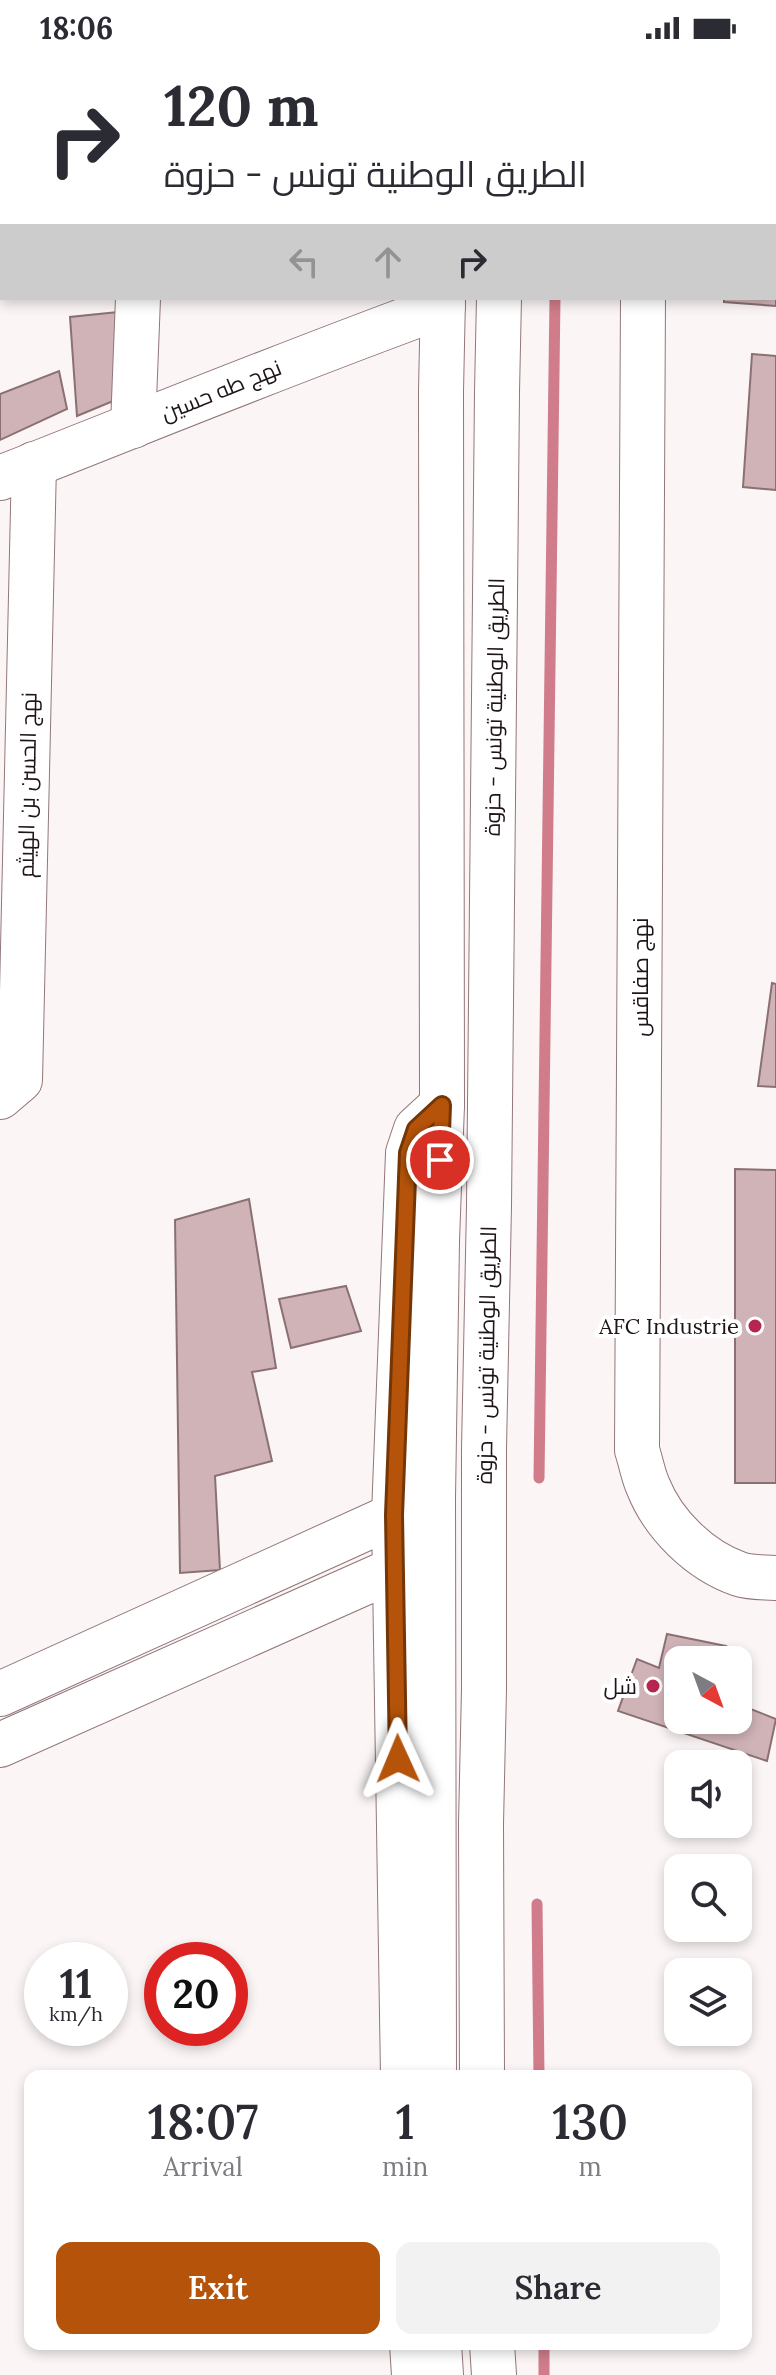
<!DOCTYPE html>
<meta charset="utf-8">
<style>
:root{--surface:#fff;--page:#f2f2f3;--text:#2b2b33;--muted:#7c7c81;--accent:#b45309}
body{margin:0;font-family:Lora,Cairo,serif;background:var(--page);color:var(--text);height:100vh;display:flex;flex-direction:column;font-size:30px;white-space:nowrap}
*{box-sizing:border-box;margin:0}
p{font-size:26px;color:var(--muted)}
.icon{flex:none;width:44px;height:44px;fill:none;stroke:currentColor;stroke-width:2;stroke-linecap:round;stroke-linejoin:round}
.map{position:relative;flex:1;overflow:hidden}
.panel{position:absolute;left:24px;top:2014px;width:728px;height:280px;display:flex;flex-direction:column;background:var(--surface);border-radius:16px;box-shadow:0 4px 12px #0003}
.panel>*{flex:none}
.banner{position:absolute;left:0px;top:0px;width:776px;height:244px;box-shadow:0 4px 12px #0003;background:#fff;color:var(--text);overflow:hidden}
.needle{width:52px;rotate:139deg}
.fabs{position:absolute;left:664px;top:1590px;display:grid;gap:16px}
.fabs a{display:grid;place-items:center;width:88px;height:88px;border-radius:16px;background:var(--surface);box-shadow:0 4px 12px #0003;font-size:40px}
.speed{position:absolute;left:24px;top:1886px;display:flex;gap:16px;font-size:40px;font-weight:700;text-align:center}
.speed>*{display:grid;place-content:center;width:104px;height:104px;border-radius:50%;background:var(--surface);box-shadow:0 4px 12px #0003;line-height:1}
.speed small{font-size:20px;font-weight:400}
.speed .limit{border:12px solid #d22;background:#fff;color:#111}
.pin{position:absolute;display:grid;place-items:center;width:68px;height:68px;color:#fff;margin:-34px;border:4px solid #fff;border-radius:50%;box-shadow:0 2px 8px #0007}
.me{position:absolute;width:88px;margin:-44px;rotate:359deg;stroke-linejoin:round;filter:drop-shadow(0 0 6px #0008)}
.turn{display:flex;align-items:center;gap:28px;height:168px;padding:0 32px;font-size:36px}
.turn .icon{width:104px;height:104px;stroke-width:2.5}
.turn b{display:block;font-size:56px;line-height:68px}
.lanes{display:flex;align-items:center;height:76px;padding:0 32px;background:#0003;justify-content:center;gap:40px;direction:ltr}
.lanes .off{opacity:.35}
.eta{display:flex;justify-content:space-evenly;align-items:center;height:136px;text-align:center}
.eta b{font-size:48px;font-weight:600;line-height:56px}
.primary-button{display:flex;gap:16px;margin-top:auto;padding:16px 32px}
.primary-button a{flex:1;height:92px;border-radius:16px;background:var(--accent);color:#fff;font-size:32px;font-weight:600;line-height:92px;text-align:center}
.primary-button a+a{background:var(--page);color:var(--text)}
.status{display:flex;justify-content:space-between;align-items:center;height:56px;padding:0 40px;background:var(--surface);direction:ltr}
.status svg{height:22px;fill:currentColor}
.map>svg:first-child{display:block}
</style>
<div class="status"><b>18:06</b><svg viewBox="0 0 49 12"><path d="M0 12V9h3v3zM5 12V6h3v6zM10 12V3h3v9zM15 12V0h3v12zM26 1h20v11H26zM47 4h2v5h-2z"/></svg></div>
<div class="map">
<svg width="776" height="2319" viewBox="0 0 776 2319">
<rect width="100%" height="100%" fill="#fbf5f5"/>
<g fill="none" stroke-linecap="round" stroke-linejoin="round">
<!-- stream -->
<g stroke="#d07c8a" stroke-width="11">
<path d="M558 2V0"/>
<path d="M539 1422 555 242"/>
<path d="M537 1848 539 2020"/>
<path d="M544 2288V2319"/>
</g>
</g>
<!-- building -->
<g fill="#d0b3b6" stroke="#8a7073" stroke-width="2">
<path d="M0 0H88L80 2H2V21H0Z"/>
<path d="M774 36H776V250L724 246V242H774Z"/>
<path d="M127 255 118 343 77 360 70 261Z"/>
<path d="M752 298 776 300V434L743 431Z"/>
<path d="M59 315 67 353 0 384V338Z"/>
<path d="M772 927 776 928V1031L758 1030Z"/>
<path d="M735 1113 776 1114V1427H735Z"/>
<path d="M249 1143 276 1312 252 1316 272 1405 215 1420 220 1514 180 1517 175 1164Z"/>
<path d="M346 1230 361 1275 291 1292 279 1243Z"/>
<path d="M667 1578 726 1590 721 1604H678V1664H738V1648L776 1663 767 1705 618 1655 637 1603 659 1612Z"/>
</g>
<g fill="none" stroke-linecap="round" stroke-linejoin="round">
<defs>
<g id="minor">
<path d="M133 0V2"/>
<path d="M646 2V0"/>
<path d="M0 44H2"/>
<path d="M643 242 637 1394C641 1406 643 1419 648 1430 663 1468 699 1504 739 1518 750 1522 764 1521 776 1522"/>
<path d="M133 370 138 242"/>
<path d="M0 422C148 364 294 304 443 250"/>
<path d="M0 1041 20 1024 34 408"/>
<path d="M0 1638 417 1449"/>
<path d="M0 1689 418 1503"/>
<path d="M403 2020 394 1459 408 1097 416 1073 442 1049"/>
<path d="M412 2288 414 2319"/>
</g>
<g id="major">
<path d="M444 2V0"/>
<path d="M500 2V0"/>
<path d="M434 2020 433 1442 437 1185 442 1049 441 335 443 242"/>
<path d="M482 2020 481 1768 484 1633V1392L489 1150 497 336 499 242"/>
<path d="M439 2288 441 2319"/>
<path d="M492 2288 494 2319"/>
</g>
</defs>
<!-- minor casing -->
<use href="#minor" stroke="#92777a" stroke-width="46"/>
<!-- major casing -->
<use href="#major" stroke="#92777a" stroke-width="46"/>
<!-- minor -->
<use href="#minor" stroke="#fff" stroke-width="44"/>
<!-- major -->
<use href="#major" stroke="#fff" stroke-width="44"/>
</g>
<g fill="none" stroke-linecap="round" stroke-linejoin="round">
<defs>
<path id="route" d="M398 1703 394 1459 408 1097 416 1073 442 1049 440 1104"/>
</defs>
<!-- route casing -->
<use href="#route" stroke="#753606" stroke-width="20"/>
<!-- route -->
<use href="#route" stroke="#b45309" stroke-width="14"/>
</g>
<!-- markers -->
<g fill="#b72651" stroke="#fff" stroke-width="3">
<circle cx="755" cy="1270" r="8"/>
<circle cx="653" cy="1630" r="8"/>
</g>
<g text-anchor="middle" stroke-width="8" stroke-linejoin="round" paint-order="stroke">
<!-- street labels -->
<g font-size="22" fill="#1f1517" stroke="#fff">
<text transform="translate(221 334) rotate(-22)" y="8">نهج طه حسين</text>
<text transform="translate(494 651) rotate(-89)" y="8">الطريق الوطنية تونس - حزوة</text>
<text transform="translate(27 729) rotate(-89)" y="8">نهج الحسن بن الهيثم</text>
<text transform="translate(640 921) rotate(-90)" y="8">نهج صفاقس</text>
<text transform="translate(486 1299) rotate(-89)" y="8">الطريق الوطنية تونس - حزوة</text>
</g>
<!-- poi labels -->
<g font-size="22" fill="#1f1517" stroke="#fff" text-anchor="end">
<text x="739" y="1278">AFC Industrie</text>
<text x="637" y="1638">شل</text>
</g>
</g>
</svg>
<div class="fabs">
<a><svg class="needle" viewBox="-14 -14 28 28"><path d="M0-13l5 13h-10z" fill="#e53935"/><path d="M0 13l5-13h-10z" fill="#7c7c81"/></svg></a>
<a><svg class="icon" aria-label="sound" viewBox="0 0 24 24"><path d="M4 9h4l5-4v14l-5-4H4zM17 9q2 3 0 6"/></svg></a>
<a><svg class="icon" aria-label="search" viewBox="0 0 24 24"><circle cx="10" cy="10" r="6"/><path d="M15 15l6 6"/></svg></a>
<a><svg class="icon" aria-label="layers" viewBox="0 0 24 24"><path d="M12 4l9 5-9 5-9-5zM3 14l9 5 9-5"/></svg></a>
</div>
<div class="speed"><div>11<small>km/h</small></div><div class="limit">20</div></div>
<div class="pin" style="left:440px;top:1104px;background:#d93025"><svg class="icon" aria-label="arrive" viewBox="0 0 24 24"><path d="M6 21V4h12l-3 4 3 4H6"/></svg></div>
<svg class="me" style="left:398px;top:1703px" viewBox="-20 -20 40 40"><path d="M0-17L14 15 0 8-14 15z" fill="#b45309" stroke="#fff" stroke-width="4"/></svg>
<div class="banner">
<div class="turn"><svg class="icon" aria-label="right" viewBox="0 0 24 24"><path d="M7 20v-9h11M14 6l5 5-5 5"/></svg><div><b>120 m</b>الطريق الوطنية تونس - حزوة</div></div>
<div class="lanes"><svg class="icon off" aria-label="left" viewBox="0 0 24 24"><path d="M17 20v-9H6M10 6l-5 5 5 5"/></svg><svg class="icon off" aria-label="ahead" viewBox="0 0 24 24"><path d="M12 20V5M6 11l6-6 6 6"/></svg><svg class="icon" aria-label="right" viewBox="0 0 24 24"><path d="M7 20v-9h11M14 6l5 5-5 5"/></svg></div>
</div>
<section class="panel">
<div class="eta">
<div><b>18:07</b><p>Arrival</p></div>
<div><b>1</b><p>min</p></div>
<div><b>130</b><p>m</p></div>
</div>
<div class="primary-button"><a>Exit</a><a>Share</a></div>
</section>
</div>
